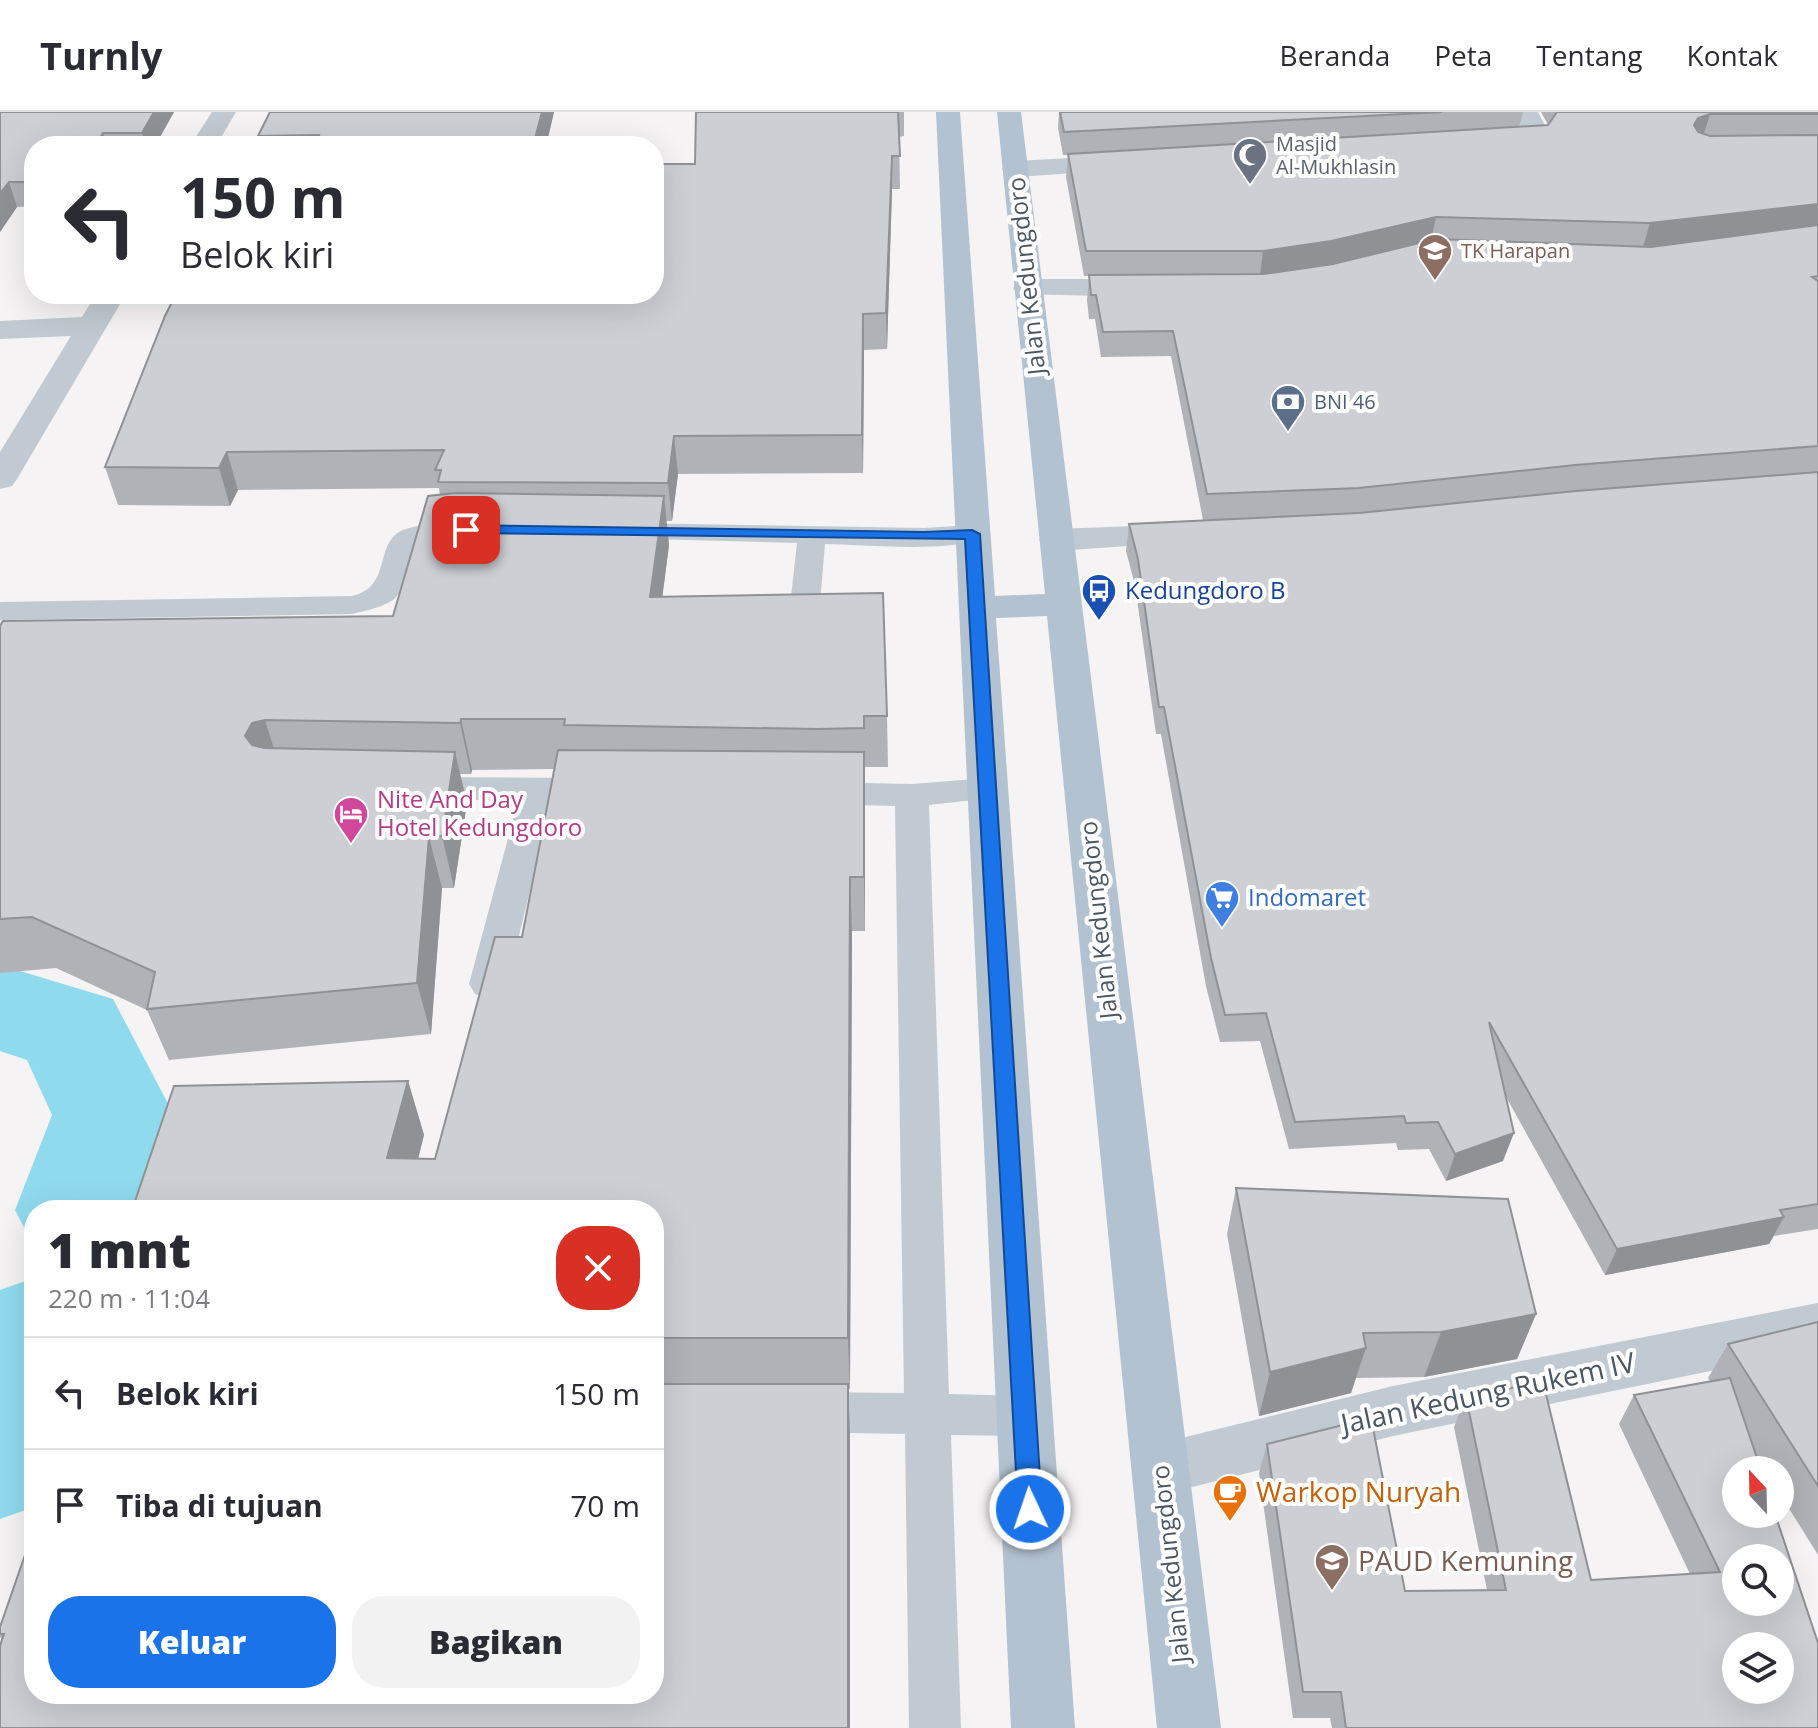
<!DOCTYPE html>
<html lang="id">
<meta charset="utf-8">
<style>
:root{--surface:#fff;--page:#f2f2f3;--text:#2b2b33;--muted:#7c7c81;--line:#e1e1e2;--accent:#1a73e8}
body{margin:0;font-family:"Open Sans",sans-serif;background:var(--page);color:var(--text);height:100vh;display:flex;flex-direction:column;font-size:30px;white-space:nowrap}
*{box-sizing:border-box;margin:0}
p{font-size:26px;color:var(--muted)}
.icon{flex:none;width:44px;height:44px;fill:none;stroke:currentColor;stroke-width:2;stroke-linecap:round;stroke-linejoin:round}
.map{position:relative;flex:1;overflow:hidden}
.details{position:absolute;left:24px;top:1088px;width:640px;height:504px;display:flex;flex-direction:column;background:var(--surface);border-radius:32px;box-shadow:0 8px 32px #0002}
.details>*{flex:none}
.guide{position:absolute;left:24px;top:24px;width:640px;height:168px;border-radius:32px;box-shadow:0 8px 32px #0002;background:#fff;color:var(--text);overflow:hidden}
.needle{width:52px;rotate:338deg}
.controls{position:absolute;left:1722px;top:1344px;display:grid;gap:16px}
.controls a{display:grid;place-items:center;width:72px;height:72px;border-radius:50%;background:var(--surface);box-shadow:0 8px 32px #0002;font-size:40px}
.pin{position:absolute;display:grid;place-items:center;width:68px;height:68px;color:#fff;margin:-34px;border-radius:16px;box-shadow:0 4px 12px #0006}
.me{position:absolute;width:88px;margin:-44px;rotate:357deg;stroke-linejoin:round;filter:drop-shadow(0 0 6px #0008)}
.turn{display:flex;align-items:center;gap:28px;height:168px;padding:0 24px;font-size:36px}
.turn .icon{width:104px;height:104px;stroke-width:2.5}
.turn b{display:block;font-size:56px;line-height:68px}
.round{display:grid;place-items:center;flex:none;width:84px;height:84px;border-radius:32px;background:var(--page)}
.summary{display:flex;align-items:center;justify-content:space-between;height:136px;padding:0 24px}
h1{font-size:48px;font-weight:800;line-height:60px}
.cta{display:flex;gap:16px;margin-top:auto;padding:16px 24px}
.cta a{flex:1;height:92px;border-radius:32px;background:var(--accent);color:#fff;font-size:32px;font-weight:800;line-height:92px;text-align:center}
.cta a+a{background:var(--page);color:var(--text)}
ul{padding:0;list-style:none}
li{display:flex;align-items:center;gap:24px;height:112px;padding:0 24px;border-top:2px solid var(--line)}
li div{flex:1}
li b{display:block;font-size:30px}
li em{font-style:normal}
header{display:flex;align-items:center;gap:48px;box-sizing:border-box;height:112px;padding:0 40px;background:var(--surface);border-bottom:2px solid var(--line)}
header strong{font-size:38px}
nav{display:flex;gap:44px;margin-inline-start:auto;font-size:28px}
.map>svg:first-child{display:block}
</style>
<header>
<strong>Turnly</strong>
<nav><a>Beranda</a><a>Peta</a><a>Tentang</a><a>Kontak</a></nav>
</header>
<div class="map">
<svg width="1818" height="1616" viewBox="0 0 1818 1616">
<rect width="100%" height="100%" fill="#f5f3f3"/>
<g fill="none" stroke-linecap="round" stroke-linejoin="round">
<!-- river -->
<g fill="#90daee" fill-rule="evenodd">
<path d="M0 853 113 887 174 1003 143 1098H34V1135L15 1098 52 1003 27 948 0 939Z"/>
<path d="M34 1166V1395L0 1407V1178Z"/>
</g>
<!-- lane -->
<g fill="#c1cad2" fill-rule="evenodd">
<path d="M466 409 476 412 480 418 476 424 419 432C390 478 421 487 352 502L0 508V490L352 484C393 475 373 431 403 418 421 411 447 412 466 409Z"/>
<path d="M621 411 924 416 972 413 982 416 986 422 982 428C933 440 876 433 825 432L819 503 815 509 804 512 793 509 789 503 797 431 611 426 607 420 611 414Z"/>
<path d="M416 665 598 666 610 669 615 677 610 685 552 689 507 872 501 882 488 886 475 882 469 872 518 689 416 687 404 684 399 676 404 668Z"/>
<path d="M988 666 1000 669 1005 677 1000 685 929 693 949 1282 1024 1284 1040 1290 1047 1304 1040 1318 1024 1324 951 1323 961 1616H909L905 1322 800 1320 784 1314 777 1300 784 1286 800 1280 904 1281 895 694 818 692 806 689 801 681 806 673 818 670 912 672Z"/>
</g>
<!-- street -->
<g fill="#c1cad2" fill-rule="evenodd">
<path d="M212 0H236L216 34H190Z"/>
<path d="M1514 0H1538L1550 23 1542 33 1489 39 1480 36 1476 31 1480 26 1523 21Z"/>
<path d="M1125 43 1134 45 1138 51 1134 57 1015 65 1006 63 1002 57 1006 51 1015 49Z"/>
<path d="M1028 167H1149L1159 170 1164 176 1159 182 1149 185 1018 182 1013 176 1018 170Z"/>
<path d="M96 182H126L17 367 12 374 0 377V340L71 224 0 227V209L82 205Z"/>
<path d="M1186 412 1198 415 1203 422 1198 429 1057 439 1045 435 1039 428 1045 421 1057 417Z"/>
<path d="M1818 1191V1237L1393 1324 1161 1383 1141 1375 1133 1357 1141 1339 1161 1331 1393 1274Z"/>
</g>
<!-- primary -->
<path fill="#b3c2d1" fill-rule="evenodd" d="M936 0H960L995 484 1045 482 997 0H1021L1221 1616H1157L1047 504 996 506 1075 1616H1011Z"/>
</g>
<!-- wall -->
<g fill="#b0b2b7">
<path d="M0 0H174L155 34H34V94L17 95 0 120Z"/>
<path d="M270 0H554L546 34H260L258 24Z"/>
<path d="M696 0H904V24L899 25 900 77H892L887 237 864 238 863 361 678 362 672 409H666L669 433 662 485 887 604 888 655H865V819H852L850 1277H848L850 1323V1616H0L2 1528 0 1525V1515L34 1582H654V1098H132L408 969 424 1023 418 1047H435L522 825 554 657 472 658 471 662H460L467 691 454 776H442L431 922 169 948 147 898 56 856 0 861V514L393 504 440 383 439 376 238 378 230 394 118 393 105 355 695 52Z"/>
<path d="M1059 0H1523L1519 15 1548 13 1541 0H1818V1117L1774 1124 1769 1132 1605 1163 1505 983 1503 1049 1446 1069 1429 1037 1398 1038 1396 1031 1289 1037 1260 929 1220 930 1206 874 1161 622H1156L1135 473 1126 439 1129 412 1203 408 1171 244 1101 245 1095 207H1089L1087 188 1089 164H1084L1066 65 1068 43H1063L1058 16Z"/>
<path d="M1236 1076 1536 1202 1517 1247 1424 1265 1356 1266 1351 1281 1259 1304 1227 1122Z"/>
<path d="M1818 1210V1443L1780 1382V1358H1765L1756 1344 1818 1616H1332L1330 1606H1293L1259 1361 1267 1332 1405 1479 1487 1478 1454 1315 1466 1285 1591 1468 1690 1462 1619 1312 1634 1283 1710 1269 1708 1266 1728 1232Z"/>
</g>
<!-- shaded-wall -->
<g fill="#909195">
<path d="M154 0H174L155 34H146L142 21Z"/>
<path d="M542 0H554L546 34H533Z"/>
<path d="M1710 2 1703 25 1694 13 1698 6Z"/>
<path d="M103 21 107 34H95Z"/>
<path d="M892 44V77L887 237 886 201Z"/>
<path d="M9 70 17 95 0 120V82Z"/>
<path d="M1818 92V115L1643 135 1650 111Z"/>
<path d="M1436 105 1431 129 1327 153 1260 163 1263 139Z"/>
<path d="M863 202 864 238 863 361 862 323Z"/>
<path d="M674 324 678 362 672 409 668 371Z"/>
<path d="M227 340 238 378 230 394 219 356Z"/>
<path d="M664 384 669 433 656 535 650 485Z"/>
<path d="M461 607 472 658 471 662 460 611Z"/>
<path d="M265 608 281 659 268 662 245 624 252 611Z"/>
<path d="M455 640 467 691 454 776 442 724Z"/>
<path d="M864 640 865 695V819L864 765Z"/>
<path d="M429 725 442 776 431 922 417 871Z"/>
<path d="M850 765 852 819 850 1277 848 1226Z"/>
<path d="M408 969 424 1023 405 1098 387 1046Z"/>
<path d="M1514 1021 1503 1049 1446 1069 1455 1042Z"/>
<path d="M1784 1105 1769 1132 1605 1163 1617 1137Z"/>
<path d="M1536 1202 1517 1247 1424 1265 1441 1220Z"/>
<path d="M1366 1236 1351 1281 1259 1304 1270 1260Z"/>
<path d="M848 1272 850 1323V1616H848Z"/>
</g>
<!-- building -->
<g fill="#cdcfd5" stroke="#909195" stroke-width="2" fill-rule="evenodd">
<path d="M0 0H154L142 21H103L95 34H34V70H9L0 82Z"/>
<path d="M270 0H542L533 34H314L319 23 258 24Z"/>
<path d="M696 0H898L900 44H892L886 201 863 202 862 323 674 324 668 371 438 370 441 358H435L444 338 227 340 219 356 105 355 165 204 176 182H654V52H695Z"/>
<path d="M1060 0H1442L1064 20Z"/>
<path d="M1557 0H1818V2H1710L1698 6 1694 13 1698 20 1710 24 1818 23V92L1650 111 1436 105 1331 129 1263 139H1086L1068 42 1548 13Z"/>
<path d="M1818 113V164L1812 165 1818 169V334L1575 353 1359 376 1207 382 1173 219 1103 220 1096 183H1091L1089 163 1264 162 1333 152 1436 127 1651 135Z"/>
<path d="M1818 360V1092L1780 1098 1784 1105 1617 1137 1489 910 1514 1021 1455 1042 1438 1010 1406 1011 1404 1004 1295 1010 1266 901 1225 903 1211 846 1164 595H1159L1138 447 1129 412 1359 401 1576 379Z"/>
<path d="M456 381 664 384 650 485 883 481 887 604H864V616L818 617 564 613 565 607H461L460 611 265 608 252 611 245 624 252 633 264 636 455 640 442 724 429 725 417 871 147 897 155 860 32 805 0 807V514L3 509 393 504 428 384Z"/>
<path d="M558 638 864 640V765H850L848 1226H654V1098H132L174 974 408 969 387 1046 435 1047 495 825H522Z"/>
<path d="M1236 1076 1508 1087 1536 1202 1441 1220 1363 1221 1366 1236 1270 1260Z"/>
<path d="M1818 1210V1374L1728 1232Z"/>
<path d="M1730 1266 1761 1358H1736V1402H1775L1818 1531V1616H1346L1341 1580H1303L1267 1332 1371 1306 1405 1479 1506 1478 1466 1285 1543 1270 1591 1468 1720 1460 1634 1283ZM1736 1446H1780V1490H1736ZM1736 1534H1780V1578H1736Z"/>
<path d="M654 1272H848V1616H0V1534L4 1522H0V1515L34 1417V1582H654Z"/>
</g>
<!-- route -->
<path fill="#1a73e8" stroke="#114b97" stroke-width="2" d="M466 413 924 420 972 418 980 422 1042 1397 1038 1405 1030 1409 1021 1405 1018 1397 965 427 461 421V415Z"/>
<!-- icons -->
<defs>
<symbol id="mosque-pin" viewBox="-11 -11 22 30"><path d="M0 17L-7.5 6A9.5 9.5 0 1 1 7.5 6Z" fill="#6b7280" stroke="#fff"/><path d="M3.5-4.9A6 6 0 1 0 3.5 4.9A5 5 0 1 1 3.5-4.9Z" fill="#fff"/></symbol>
<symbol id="school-pin" viewBox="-11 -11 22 30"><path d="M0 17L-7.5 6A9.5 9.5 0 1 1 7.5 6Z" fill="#8d6e63" stroke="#fff"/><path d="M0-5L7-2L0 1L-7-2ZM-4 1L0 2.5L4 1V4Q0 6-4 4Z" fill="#fff"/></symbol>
<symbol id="bank-pin" viewBox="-11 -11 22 30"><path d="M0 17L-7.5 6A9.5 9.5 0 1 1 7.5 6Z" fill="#5c6f8a" stroke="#fff"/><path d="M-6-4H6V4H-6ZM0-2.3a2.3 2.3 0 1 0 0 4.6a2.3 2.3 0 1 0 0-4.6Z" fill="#fff"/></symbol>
<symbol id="bus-pin" viewBox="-11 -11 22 30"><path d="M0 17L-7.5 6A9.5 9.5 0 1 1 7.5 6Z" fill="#1a4fb4" stroke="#fff"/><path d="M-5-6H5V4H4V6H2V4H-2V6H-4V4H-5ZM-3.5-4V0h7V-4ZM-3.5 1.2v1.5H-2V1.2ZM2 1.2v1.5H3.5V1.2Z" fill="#fff"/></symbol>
<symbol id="hotel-pin" viewBox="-11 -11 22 30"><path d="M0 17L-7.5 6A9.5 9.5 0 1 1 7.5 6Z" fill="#d1479c" stroke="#fff"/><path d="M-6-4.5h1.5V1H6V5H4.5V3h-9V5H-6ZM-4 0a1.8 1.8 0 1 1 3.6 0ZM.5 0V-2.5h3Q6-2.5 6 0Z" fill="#fff"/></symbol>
<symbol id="supermarket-pin" viewBox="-11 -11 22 30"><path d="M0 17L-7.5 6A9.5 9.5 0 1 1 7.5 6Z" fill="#3f7fe0" stroke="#fff"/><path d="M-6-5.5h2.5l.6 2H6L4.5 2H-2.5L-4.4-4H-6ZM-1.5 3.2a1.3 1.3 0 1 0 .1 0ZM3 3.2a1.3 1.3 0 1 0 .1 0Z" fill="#fff"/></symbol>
<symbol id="cafe-pin" viewBox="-11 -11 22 30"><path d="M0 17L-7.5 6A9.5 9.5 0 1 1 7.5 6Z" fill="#e8710a" stroke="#fff"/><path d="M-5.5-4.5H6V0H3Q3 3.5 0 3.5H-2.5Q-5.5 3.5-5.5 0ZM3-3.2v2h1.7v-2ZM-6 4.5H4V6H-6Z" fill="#fff"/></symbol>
</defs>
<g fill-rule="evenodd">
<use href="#mosque-pin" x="1230" y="23" width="40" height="54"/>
<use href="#school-pin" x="1415" y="119" width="40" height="54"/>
<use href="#bank-pin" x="1268" y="270" width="40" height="54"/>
<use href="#bus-pin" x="1079" y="459" width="40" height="54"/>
<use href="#hotel-pin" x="331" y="682" width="40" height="54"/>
<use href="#supermarket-pin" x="1202" y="766" width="40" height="54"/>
<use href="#cafe-pin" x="1210" y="1360" width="40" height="54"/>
<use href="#school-pin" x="1312" y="1429" width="40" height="54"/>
</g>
<g text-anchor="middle" stroke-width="8" stroke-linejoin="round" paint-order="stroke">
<!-- far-worship labels -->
<g font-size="20" fill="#5b616d" stroke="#fff" text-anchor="start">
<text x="1276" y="39">Masjid<tspan x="1276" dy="23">Al-Mukhlasin</tspan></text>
</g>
<!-- far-education labels -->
<g font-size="20" fill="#785e54" stroke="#fff" text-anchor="start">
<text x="1461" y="146">TK Harapan</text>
</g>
<!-- far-service labels -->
<g font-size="20" fill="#4e5e75" stroke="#fff" text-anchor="start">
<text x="1314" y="297">BNI 46</text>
</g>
<!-- street labels -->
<g font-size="24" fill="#4a5661" stroke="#fff">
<text transform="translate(1027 164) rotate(-96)" y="8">Jalan Kedungdoro</text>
<text transform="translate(1099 808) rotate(-96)" y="8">Jalan Kedungdoro</text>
<text transform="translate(1171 1452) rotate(-96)" y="8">Jalan Kedungdoro</text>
</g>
<!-- transit labels -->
<g font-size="24" fill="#164399" stroke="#fff" text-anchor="start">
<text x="1125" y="487">Kedungdoro B</text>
</g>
<!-- hotel labels -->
<g font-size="24" fill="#b23c85" stroke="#fff" text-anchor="start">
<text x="377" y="696">Nite And Day<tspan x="377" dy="28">Hotel Kedungdoro</tspan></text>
</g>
<!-- shop labels -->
<g font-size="24" fill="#366cbe" stroke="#fff" text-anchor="start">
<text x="1248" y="794">Indomaret</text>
</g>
<!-- near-street labels -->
<g font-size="28" fill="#4a5661" stroke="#fff">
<text transform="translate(1488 1281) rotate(-12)" y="10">Jalan Kedung Rukem IV</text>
</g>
<!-- near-food labels -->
<g font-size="28" fill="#c56008" stroke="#fff" text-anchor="start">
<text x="1256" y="1390">Warkop Nuryah</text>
</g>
<!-- near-education labels -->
<g font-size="28" fill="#785e54" stroke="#fff" text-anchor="start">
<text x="1358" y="1459">PAUD Kemuning</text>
</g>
</g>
</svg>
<div class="controls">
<a><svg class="needle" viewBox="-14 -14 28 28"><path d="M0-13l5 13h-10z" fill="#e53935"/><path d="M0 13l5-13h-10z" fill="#7c7c81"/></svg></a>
<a><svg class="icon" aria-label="search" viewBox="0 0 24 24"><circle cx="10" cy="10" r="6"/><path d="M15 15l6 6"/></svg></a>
<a><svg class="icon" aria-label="layers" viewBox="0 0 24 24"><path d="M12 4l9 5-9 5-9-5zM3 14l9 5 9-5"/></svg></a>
</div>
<div class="pin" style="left:466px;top:418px;background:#d93025"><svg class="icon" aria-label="arrive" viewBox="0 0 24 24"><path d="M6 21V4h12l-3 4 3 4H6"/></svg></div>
<svg class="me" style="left:1030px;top:1397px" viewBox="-20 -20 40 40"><circle r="17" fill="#1a73e8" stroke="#fff" stroke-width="3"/><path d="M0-11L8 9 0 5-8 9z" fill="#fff"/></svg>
<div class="guide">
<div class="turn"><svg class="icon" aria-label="left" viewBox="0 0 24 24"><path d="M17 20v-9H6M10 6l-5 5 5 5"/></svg><div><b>150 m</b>Belok kiri</div></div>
</div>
<section class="details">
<div class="summary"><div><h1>1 mnt</h1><p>220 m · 11:04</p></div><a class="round" style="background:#d93025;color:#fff"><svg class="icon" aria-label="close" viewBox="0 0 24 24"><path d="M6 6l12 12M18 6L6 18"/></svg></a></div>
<ul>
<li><svg class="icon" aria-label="left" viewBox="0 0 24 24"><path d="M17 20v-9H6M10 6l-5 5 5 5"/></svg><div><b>Belok kiri</b></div><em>150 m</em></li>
<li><svg class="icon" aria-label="arrive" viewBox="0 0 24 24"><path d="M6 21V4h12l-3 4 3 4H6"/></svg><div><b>Tiba di tujuan</b></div><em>70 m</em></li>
</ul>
<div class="cta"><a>Keluar</a><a>Bagikan</a></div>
</section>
</div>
